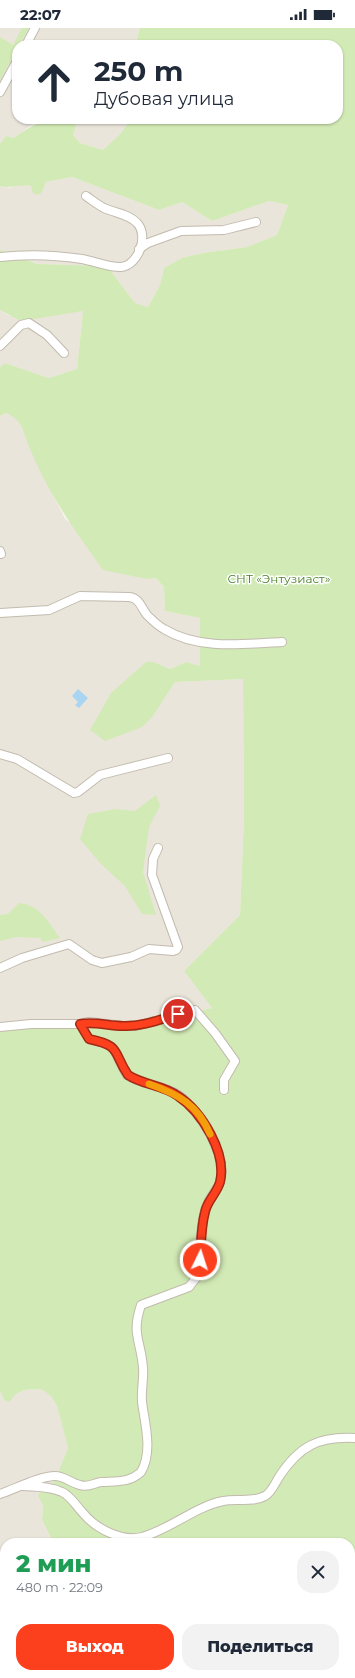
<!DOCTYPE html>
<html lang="ru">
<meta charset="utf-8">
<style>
:root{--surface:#fff;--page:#f2f2f3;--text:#1f2937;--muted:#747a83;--accent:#fc3f1d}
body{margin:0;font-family:Montserrat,sans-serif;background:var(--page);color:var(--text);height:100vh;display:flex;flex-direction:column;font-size:15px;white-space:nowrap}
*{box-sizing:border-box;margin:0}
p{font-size:13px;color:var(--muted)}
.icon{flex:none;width:22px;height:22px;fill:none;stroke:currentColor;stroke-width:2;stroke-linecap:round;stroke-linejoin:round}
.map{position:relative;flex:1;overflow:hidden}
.side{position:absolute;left:0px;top:1510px;width:355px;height:140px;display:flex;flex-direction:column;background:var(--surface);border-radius:16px 16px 0 0;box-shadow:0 1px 3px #0004}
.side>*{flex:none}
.top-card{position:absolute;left:12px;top:12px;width:331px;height:84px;border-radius:16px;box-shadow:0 1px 3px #0004;background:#fff;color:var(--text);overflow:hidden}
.pin{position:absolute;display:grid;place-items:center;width:34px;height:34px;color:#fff;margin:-17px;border:2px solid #fff;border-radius:50%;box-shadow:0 1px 4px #0007}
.me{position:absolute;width:44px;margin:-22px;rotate:4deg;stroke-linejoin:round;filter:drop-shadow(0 0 3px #0008)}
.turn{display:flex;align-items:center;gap:14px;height:84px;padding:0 16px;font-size:18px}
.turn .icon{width:52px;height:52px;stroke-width:2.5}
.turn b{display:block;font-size:28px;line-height:34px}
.round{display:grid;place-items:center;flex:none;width:42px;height:42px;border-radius:16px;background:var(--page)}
.head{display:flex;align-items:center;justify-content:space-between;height:68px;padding:0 16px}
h1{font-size:24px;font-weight:800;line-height:30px;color:#1e9e55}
.button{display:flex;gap:8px;margin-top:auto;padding:8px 16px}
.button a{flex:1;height:46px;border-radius:16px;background:var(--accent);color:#fff;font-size:16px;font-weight:800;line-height:46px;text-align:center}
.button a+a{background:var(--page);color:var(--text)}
.status{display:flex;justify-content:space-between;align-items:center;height:28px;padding:0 20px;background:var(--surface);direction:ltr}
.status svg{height:11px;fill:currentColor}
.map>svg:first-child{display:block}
</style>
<div class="status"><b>22:07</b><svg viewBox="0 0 49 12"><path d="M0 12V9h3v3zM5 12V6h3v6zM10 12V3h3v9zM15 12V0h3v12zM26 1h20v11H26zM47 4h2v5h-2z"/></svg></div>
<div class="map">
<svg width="355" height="1650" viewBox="0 0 355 1650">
<rect width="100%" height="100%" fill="#f6f3ec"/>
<!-- residential -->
<g fill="#eae5da">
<path d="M0 0H140L135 17H17V91H51L31 97 14 110 6 108 0 116Z"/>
<path d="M78 91H131L121 105 103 122 80 115 73 107Z"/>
<path d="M72 149 159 182 182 174 212 193 269 173 288 177 277 207 247 219 203 225 182 230 164 240 160 257 148 279 135 275 107 238 37 236 0 222V158L10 160 22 156 31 158 42 164 46 154Z"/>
<path d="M0 282 10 288 83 283 77 341 49 350 5 335 0 339Z"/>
<path d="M6 385 16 389 25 403 30 420 65 491 147 551 156 550 164 559 165 583 200 590V638L186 634 170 641 154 634 153 688 175 654 243 651 244 789 240 887 184 943 212 980 123 1000 0 998V388Z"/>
<path d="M41 1361 51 1368 57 1378 68 1420 54 1454 41 1462 43 1477 42 1492 52 1512 50 1515H5V1570L0 1599V1363L4 1372 24 1362Z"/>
</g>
<!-- green -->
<g fill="#d2eab5">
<path d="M22 0H29L19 17H17V21L0 52V9L13 17Z"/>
<path d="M140 0H355V1650H0V1599L5 1570V1645H350V1515H50L52 1512 42 1492 43 1477 38 1468 41 1462 54 1454 68 1420 57 1378 51 1368 41 1361 24 1362 16 1366 9 1374 4 1372 0 1363V998L94 993 123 1000 212 980 184 943 240 887 244 789 243 651 175 654 153 688 142 699 105 713 90 702 111 665 146 634H154L170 641 186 634 200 638V590L165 583 164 559 156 550 147 551 103 542C75 503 48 465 30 421 23 404 24 393 6 385L0 388V339L5 335 49 350 77 341 83 283 21 293 0 282V222L37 236 107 238 135 275 148 279 160 257 164 240 182 230 203 225 247 219 277 207 288 177 269 173 212 193 182 174 159 182 72 149 46 154 42 164 38 167 33 165 31 158C19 156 12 161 0 158V116L6 108 14 110C38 92 48 91 78 91L73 107 80 115 103 122 121 105 131 91H338V17H135Z"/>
<path d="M156 767 160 778 149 799 143 844 156 887 142 886 125 858 100 835 80 811 88 786 116 781 135 783Z"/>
<path d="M19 875C39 876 49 895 60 910L43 914 40 910 16 909 0 913V887L8 886Z"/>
</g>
<!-- water -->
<path fill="#a9d4f2" d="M78 661 88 670 79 680 75 677 78 674 72 668Z"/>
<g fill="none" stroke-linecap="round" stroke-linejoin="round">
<!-- river -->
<g stroke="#a9d4f2" stroke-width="10">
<path d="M311 1645 315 1650"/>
<path d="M206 1650 207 1645"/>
</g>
<defs>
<g id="minor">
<path d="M26 17 35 0"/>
<path d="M0 64 17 33"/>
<path d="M139 221 148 215 181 203 224 202 256 194"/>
<path d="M0 229C27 226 55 227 82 231 93 233 112 240 121 239 139 237 149 207 137 195 129 186 115 185 104 180 98 177 92 172 86 168"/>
<path d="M0 318 21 297 29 295 47 307 64 325"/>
<path d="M0 523 1 526"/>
<path d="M0 585 49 582 80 568 129 569C140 570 141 580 147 587 152 592 158 598 164 601 198 622 243 616 282 614"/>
<path d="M0 726 17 731 74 765 78 764 100 747 168 730"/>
<path d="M0 940 22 930 69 916 92 932 102 935 131 929 149 921 173 923 176 922 178 919 152 847 153 831 158 820"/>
<path d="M0 999 31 996H80L89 994 123 998 140 997 195 982 215 1005 235 1033 224 1052V1062"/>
<path d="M23 1458C36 1459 50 1458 62 1464 71 1468 76 1478 83 1485 96 1501 122 1514 142 1509 171 1501 194 1479 223 1473 237 1470 252 1475 265 1468 272 1464 275 1455 279 1449 299 1418 319 1408 355 1410"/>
<path d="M0 1466C15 1461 40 1448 55 1448 64 1448 71 1455 80 1457 88 1460 94 1455 101 1454 116 1453 129 1455 141 1444 153 1424 145 1396 142 1374 141 1363 144 1351 143 1340 141 1312 131 1307 141 1277L189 1259 203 1241C198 1225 201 1189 208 1175 211 1168 216 1163 219 1157 230 1130 200 1082 178 1067 163 1057 143 1057 127 1047 112 1023 122 1018 89 1011L80 996"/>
</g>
</defs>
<!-- minor casing -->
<use href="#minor" stroke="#c2bbae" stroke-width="10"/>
<!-- minor -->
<use href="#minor" stroke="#fff" stroke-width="8"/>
</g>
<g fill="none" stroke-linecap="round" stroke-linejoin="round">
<defs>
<path id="route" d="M178 986C161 991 142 999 123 998 108 998 95 993 80 996L89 1011C122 1018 112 1023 128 1047 143 1057 163 1057 178 1068 202 1084 227 1125 220 1154 217 1165 207 1173 205 1184 201 1199 201 1216 200 1232"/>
</defs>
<!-- route casing -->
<use href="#route" stroke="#a42913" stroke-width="10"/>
<!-- route -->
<use href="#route" stroke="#fc3f1d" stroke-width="7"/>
<!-- slow -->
<path stroke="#f59e0b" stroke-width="7" d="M149 1056C178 1066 198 1077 210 1106"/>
</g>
<g text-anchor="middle" stroke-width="3" stroke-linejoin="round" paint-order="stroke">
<!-- park labels -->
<g font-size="12" fill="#4a7f2a" stroke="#fff">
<text x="279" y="555">СНТ «Энтузиаст»</text>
</g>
</g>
</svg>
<div class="pin" style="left:178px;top:986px;background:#d93025"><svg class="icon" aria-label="arrive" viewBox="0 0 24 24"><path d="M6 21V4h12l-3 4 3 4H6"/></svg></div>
<svg class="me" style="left:200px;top:1232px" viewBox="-20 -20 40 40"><circle r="17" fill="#fc3f1d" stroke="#fff" stroke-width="3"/><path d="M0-11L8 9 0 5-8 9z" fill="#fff"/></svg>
<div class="top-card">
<div class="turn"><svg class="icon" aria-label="ahead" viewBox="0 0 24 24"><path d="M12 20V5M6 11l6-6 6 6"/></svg><div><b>250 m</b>Дубовая улица</div></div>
</div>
<section class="side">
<div class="head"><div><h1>2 мин</h1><p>480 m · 22:09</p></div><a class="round"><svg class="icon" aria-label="close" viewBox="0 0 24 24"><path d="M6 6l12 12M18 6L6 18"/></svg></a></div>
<div class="button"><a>Выход</a><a>Поделиться</a></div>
</section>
</div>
